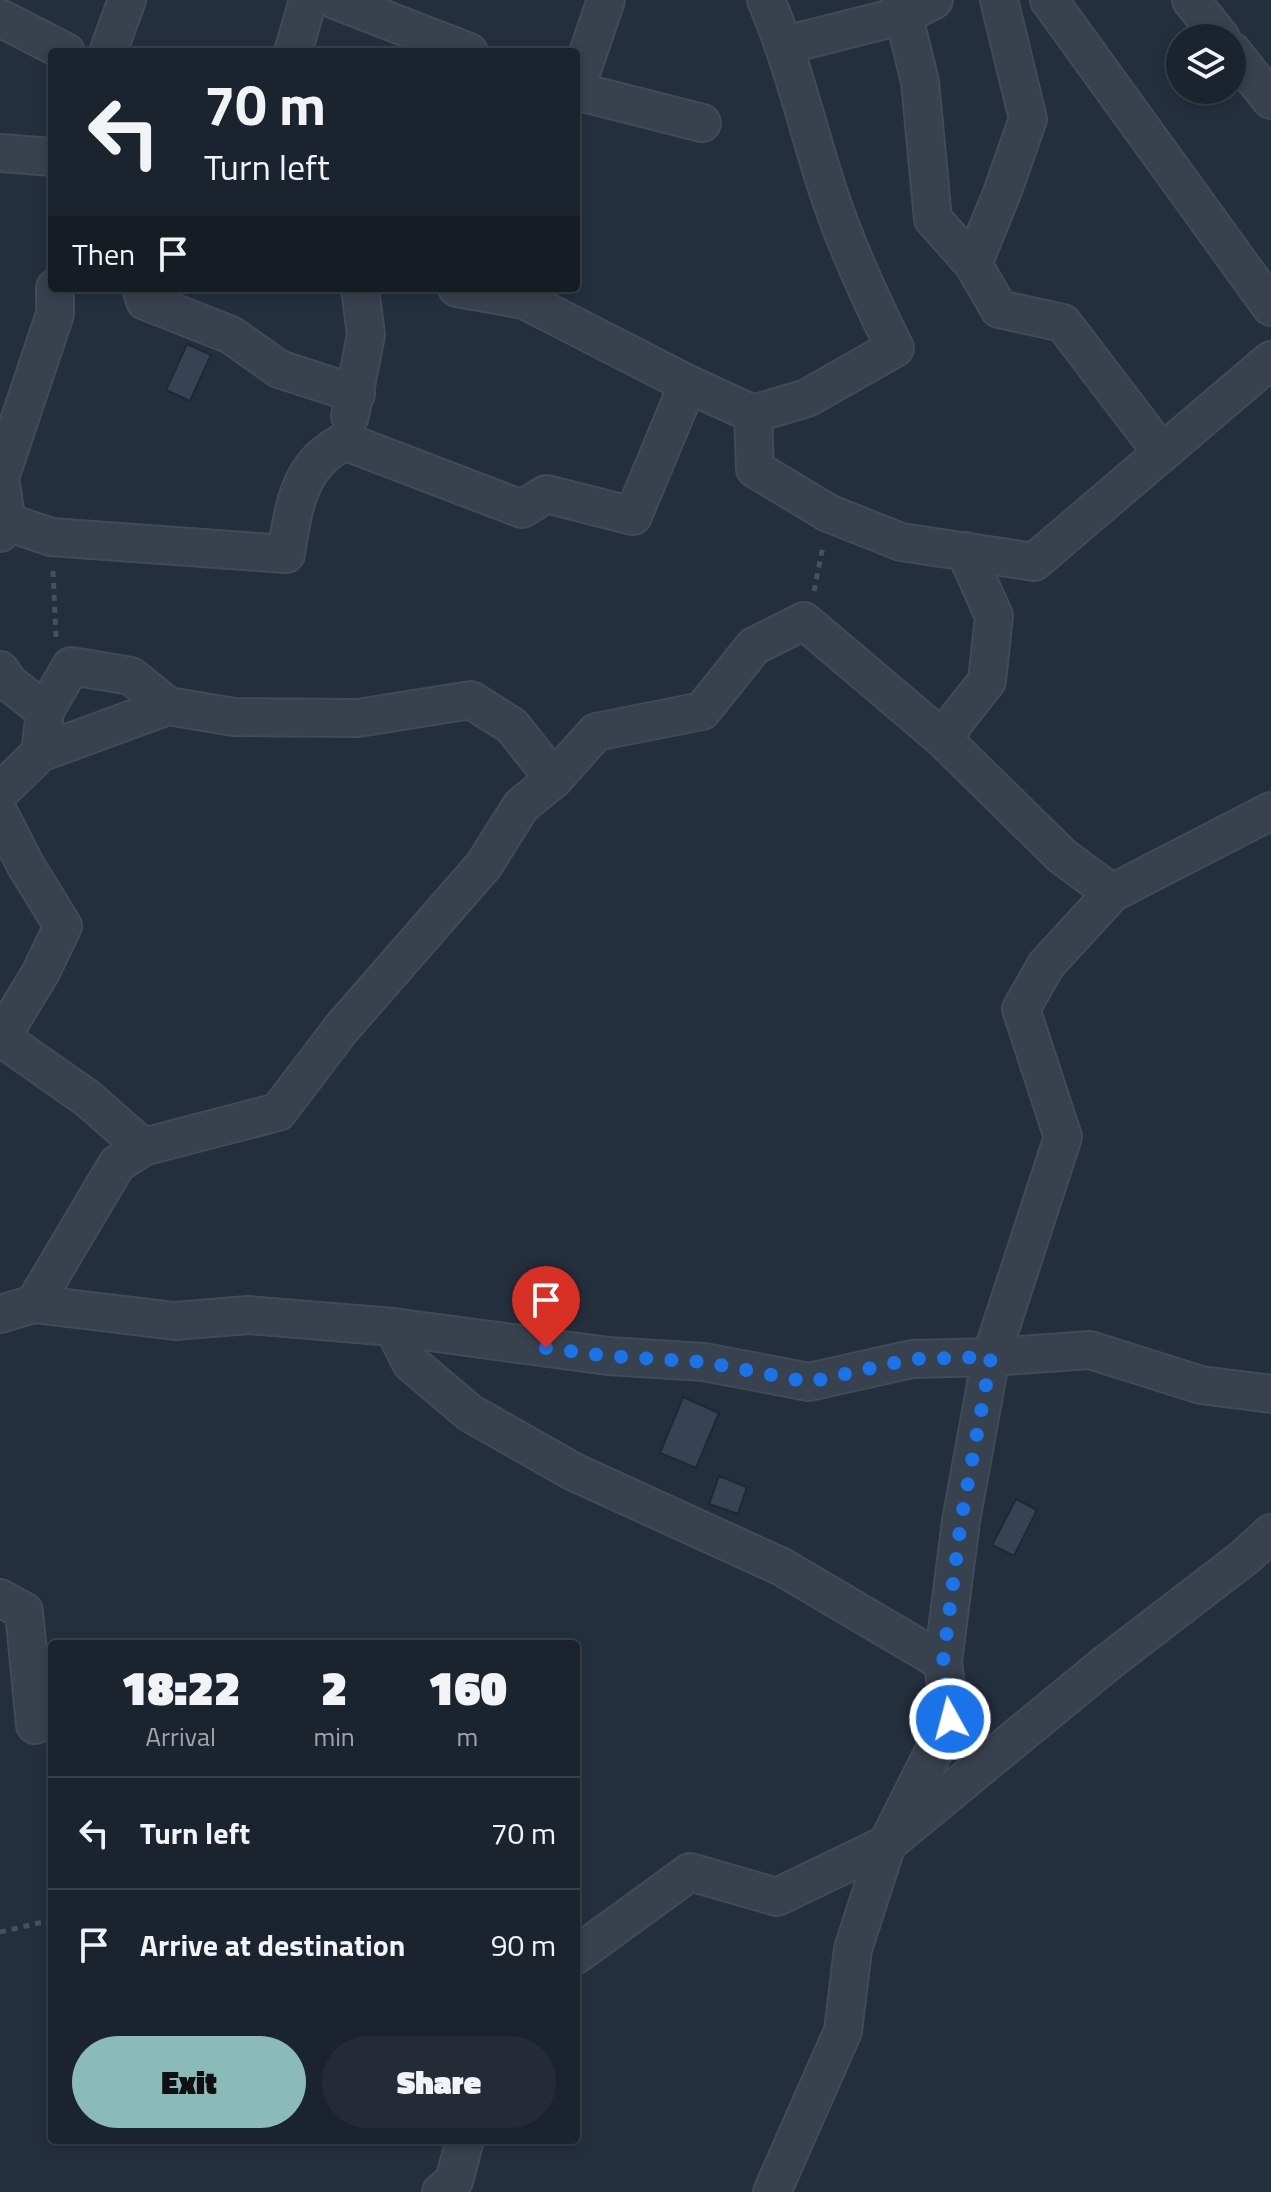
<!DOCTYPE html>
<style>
:root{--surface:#1b232e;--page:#242b36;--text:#f1f3f6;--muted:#a0a4aa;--line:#39404a;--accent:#8bbbb9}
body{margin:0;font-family:"Titillium Web",sans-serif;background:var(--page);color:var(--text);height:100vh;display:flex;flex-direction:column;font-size:30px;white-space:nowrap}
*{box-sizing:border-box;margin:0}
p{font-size:26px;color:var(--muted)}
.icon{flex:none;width:44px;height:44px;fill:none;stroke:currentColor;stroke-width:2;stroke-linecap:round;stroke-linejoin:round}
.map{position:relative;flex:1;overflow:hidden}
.drawer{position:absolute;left:48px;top:1640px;width:532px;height:504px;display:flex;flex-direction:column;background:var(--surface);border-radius:8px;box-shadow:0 4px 12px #0003,0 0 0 2px var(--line)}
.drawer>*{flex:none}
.banner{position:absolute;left:48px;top:48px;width:532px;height:244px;border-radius:8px;box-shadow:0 4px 12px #0003,0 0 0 2px var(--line);background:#1b232e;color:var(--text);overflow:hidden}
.tools{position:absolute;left:1166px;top:24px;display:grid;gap:16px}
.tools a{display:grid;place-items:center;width:80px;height:80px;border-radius:50%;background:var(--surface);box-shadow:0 4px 12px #0003,0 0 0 2px var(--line);font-size:40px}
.pin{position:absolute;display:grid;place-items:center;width:68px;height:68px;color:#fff;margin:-82px -34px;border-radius:50% 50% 50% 0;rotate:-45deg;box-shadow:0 0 8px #0007}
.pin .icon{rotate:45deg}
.me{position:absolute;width:88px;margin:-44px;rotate:353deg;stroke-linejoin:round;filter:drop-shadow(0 0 6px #0008)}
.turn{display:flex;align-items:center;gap:28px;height:168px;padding:0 24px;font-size:36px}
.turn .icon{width:104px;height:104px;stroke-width:2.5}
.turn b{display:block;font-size:56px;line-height:68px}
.then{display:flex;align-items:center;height:76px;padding:0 24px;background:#0003;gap:16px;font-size:30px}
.eta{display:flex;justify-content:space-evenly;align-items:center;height:136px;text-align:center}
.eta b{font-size:48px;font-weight:800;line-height:56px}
.button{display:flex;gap:16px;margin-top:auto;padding:16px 24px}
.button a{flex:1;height:92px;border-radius:48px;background:var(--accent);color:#111;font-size:32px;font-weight:800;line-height:92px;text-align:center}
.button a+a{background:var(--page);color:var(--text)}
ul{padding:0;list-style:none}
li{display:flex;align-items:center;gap:24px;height:112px;padding:0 24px;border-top:2px solid var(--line)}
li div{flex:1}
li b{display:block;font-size:30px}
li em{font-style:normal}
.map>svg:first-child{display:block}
</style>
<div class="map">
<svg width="1271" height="2192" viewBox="0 0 1271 2192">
<rect width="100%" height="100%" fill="#242f3e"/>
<!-- building -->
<g fill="#364354" stroke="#1f2835" stroke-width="2">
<path d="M187 344 211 355 190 401 166 390Z"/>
<path d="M683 1397 719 1413 696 1468 660 1453Z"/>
<path d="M719 1476 747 1487 738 1514 709 1504Z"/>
<path d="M1016 1499 1037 1510 1014 1556 992 1545Z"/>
</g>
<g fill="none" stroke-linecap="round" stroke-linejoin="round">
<defs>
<g id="street">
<path d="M335 0 469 52"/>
<path d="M900 0 920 82 933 219 973 264 999 309 1063 323 1162 453"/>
<path d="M1049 0 1271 307"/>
<path d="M1191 0 1221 38"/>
<path d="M0 18 66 52"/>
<path d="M786 45 904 15 934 0"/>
<path d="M1232 51 1271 100"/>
<path d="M108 52 127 0"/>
<path d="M293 52 308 0"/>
<path d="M576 88 606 0"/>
<path d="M576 91 702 123"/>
<path d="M0 153 52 157"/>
<path d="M973 264 1002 193 1028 119 999 0"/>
<path d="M141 288 145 301 231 335 279 369 356 394"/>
<path d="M457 288 524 300 688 384 753 414 755 469 828 513 901 542 1034 562 1271 360"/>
<path d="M753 414 807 398 895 348C869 296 845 243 827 188 807 125 792 61 766 0"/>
<path d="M350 416 366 335 360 288"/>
<path d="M7 522 51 537 286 554C291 522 296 483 319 460 326 452 336 447 344 441L522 509 546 494 633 516 688 384"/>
<path d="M0 533 7 522 0 478 55 314V288"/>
<path d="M0 670 9 683 45 711"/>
<path d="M942 738 987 681 994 616 965 551"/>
<path d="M40 753 45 711 71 666 131 676 168 706 234 717 358 718 471 700 512 726 554 779"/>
<path d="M0 792 40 753 168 706"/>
<path d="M0 815 26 866 63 926 41 972 1 1038"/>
<path d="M0 1037 87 1098 143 1147"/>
<path d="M34 1304 175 1321 248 1315 393 1327 608 1356 704 1362 809 1382 912 1359 991 1357 1090 1350 1201 1385 1271 1394"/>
<path d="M0 1314 34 1304 117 1164 143 1147 278 1112 341 1029 484 865 521 806 554 779 596 732 702 711 754 646 804 621 942 738 1062 856 1112 893"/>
<path d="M393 1327 411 1363 470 1413 574 1472 782 1567 943 1662"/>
<path d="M0 1598 24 1611 35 1725"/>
<path d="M576 1955 690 1872 777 1897 887 1844 1107 1663 1245 1557 1271 1533"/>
<path d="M441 2192 454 2181 465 2140"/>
<path d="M772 2192 843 2031 853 1949 887 1844 950 1719 943 1662 961 1521 991 1357 1063 1137 1021 1009 1046 965 1112 893 1271 811"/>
</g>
</defs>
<!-- street casing -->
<use href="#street" stroke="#414a57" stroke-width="40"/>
<!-- path -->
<g stroke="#3f5557" stroke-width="5" stroke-dasharray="6 6" stroke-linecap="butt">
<path d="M53 571 56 637"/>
<path d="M814 591 823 546"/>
<path d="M0 1932 52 1920"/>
</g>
<!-- street -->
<use href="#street" stroke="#38414e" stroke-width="36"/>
</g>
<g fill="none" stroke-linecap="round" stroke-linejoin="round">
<!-- route -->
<path stroke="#1a73e8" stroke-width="14" stroke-dasharray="0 25.2" d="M546 1348 608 1356 704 1362 809 1382 912 1359 991 1357 961 1521 943 1662 950 1719"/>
</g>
</svg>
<div class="tools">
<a><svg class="icon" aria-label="layers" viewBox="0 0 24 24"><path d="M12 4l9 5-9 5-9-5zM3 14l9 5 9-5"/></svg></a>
</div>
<div class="pin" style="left:546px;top:1348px;background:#d93025"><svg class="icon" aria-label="arrive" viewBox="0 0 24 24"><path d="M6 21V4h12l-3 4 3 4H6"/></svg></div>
<svg class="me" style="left:950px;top:1719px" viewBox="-20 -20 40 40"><circle r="17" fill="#1a73e8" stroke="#fff" stroke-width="3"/><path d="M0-11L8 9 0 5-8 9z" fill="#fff"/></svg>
<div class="banner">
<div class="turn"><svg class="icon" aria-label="left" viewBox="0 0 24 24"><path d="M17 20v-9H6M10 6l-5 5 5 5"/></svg><div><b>70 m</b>Turn left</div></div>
<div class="then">Then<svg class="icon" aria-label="arrive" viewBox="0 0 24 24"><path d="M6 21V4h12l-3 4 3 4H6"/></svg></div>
</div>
<section class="drawer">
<div class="eta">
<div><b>18:22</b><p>Arrival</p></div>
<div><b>2</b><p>min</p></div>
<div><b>160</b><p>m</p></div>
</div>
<ul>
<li><svg class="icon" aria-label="left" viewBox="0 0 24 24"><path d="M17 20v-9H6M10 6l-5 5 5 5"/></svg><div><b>Turn left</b></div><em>70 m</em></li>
<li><svg class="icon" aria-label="arrive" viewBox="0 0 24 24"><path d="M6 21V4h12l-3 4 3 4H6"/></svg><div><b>Arrive at destination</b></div><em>90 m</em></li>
</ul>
<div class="button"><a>Exit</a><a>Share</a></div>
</section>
</div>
